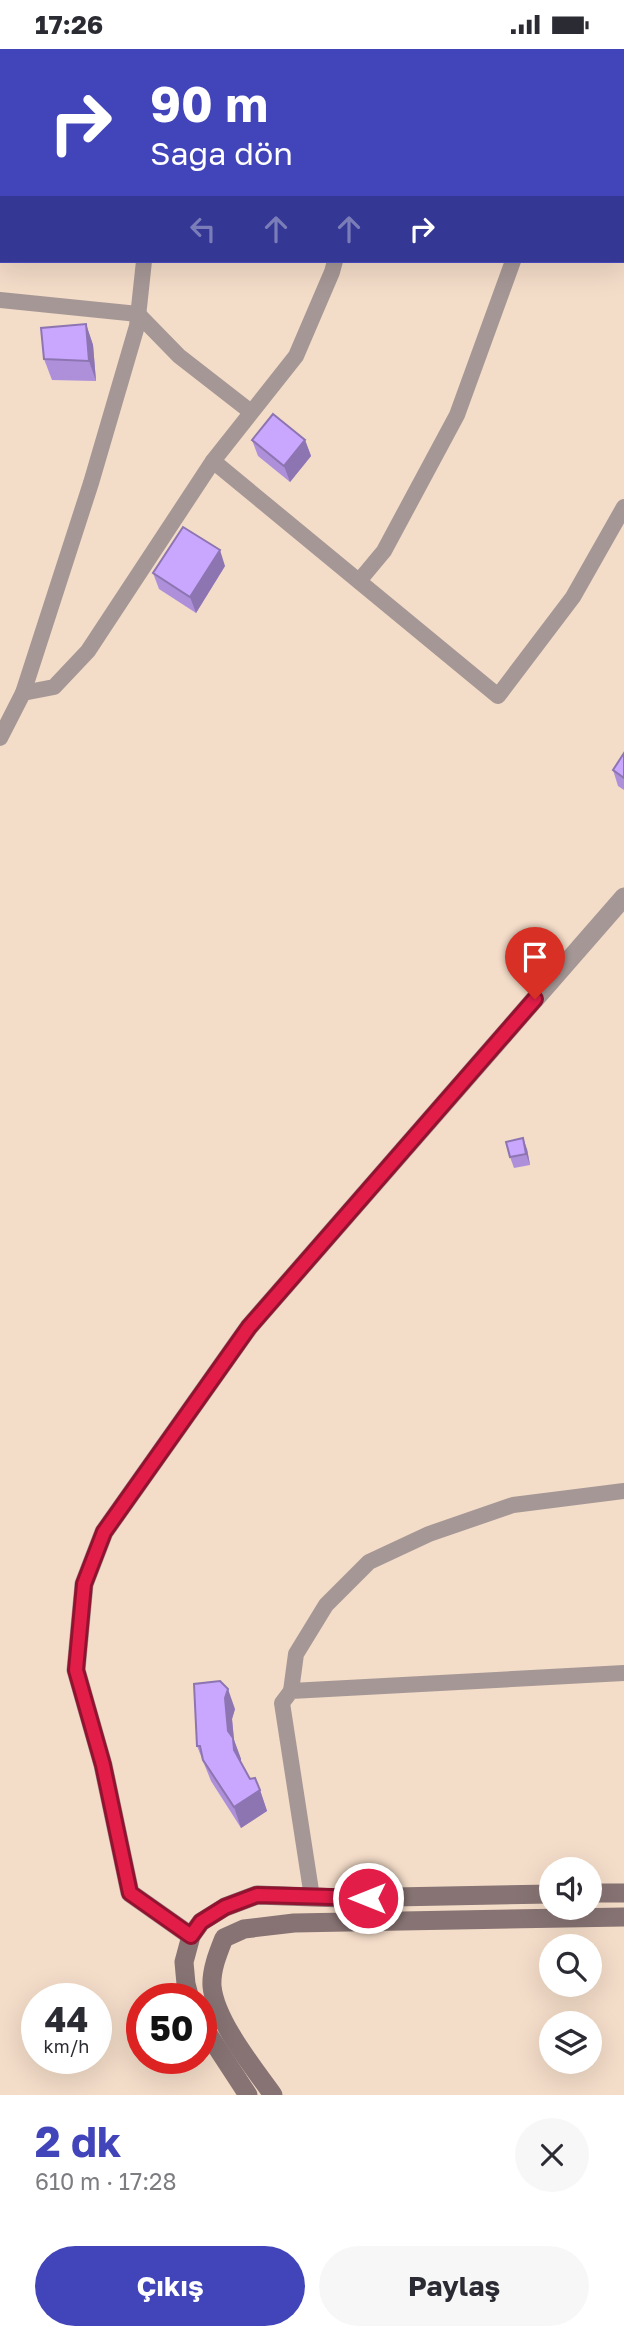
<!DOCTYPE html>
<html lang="tr">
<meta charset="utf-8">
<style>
:root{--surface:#fff;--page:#f7f7f7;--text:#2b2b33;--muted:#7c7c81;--accent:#4245ba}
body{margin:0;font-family:"Golos Text",sans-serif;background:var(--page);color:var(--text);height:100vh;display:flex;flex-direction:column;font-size:26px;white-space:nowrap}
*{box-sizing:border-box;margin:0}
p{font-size:23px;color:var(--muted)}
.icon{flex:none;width:38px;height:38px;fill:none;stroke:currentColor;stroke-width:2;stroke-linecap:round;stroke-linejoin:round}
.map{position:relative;height:2046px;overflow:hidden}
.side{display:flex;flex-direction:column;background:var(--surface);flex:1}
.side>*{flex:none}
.guide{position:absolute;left:0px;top:0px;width:625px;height:214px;box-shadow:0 7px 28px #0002;background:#4245ba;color:#fff;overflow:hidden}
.buttons{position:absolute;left:539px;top:1808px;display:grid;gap:14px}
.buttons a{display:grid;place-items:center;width:63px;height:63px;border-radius:50%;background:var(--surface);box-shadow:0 7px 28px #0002;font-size:35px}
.speed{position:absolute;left:21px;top:1934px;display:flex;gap:14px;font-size:35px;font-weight:700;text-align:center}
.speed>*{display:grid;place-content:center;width:91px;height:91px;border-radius:50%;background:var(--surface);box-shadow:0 7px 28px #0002;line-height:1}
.speed small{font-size:18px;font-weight:400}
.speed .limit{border:10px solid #d22;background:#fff;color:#111}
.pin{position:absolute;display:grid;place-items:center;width:60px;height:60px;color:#fff;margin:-72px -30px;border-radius:50% 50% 50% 0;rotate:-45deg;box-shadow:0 0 7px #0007}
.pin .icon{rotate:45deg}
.me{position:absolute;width:77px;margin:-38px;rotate:270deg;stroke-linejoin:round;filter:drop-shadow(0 0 5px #0008)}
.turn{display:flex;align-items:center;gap:24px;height:147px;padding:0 35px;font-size:32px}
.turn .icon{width:91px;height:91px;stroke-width:2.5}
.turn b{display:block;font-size:49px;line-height:60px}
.lanes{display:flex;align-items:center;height:66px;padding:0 35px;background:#0003;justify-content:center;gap:35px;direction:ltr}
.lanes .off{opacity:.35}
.round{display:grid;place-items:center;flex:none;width:74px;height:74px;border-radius:37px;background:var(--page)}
.headline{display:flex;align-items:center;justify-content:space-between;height:119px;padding:0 35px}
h1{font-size:42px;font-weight:700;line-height:52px;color:var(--accent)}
.primary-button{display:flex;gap:14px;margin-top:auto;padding:14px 35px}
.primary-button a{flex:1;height:80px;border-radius:42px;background:var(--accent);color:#fff;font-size:28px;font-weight:700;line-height:80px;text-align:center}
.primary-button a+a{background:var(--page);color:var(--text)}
.status{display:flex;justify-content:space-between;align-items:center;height:49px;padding:0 35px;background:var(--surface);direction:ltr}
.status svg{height:19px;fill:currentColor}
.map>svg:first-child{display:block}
</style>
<div class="status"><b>17:26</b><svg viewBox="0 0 49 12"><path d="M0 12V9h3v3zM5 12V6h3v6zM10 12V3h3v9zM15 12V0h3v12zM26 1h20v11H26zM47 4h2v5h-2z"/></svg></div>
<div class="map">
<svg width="624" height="2046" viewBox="0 0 624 2046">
<rect width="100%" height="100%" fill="#f3dcc8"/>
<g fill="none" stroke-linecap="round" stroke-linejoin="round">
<!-- minor -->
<g stroke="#a59796" stroke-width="16">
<path d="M31 0V2"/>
<path d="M154 2V0"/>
<path d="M367 2V0"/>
<path d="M557 2V0"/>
<path d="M0 28 2 27"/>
<path d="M0 97H2"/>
<path d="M0 251 138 265 179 307 251 363"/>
<path d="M213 412 498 647 573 548 624 458"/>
<path d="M359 532 384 502 457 366 513 212"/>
<path d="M23 644 54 638 88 602 213 412 296 307 332 223 335 212"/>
<path d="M0 689 23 644 91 434 137 277 144 212"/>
<path d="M291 1642 296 1605 326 1556 369 1513 429 1485 513 1456 624 1442"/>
<path d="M312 1848 282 1654 291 1642 624 1624"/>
</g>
<!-- tertiary -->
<path stroke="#a59796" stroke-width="19" d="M191 1887 130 1844 103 1716 76 1621 84 1535 104 1483 249 1278 624 848"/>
<!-- secondary -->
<g stroke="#877373" stroke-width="19">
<path d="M590 1844H624"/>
<path d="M190 1950 186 1935 184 1913 191 1887 201 1873 225 1858 257 1846 342 1849 551 1845"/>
<path d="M201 1974 248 2046"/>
<path d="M273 2046C253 2018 215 1971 212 1937 211 1921 218 1904 224 1889L244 1880 294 1874 624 1868"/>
</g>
</g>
<!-- wall -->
<g fill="#ae90da">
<path d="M0 0H12V2H2V12H0Z"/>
<path d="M393 0H452L437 2H394Z"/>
<path d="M86 275 93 296 96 332 52 331 44 310Z"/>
<path d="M252 391H305L311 407 290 433 258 407Z"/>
<path d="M225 517 196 564 159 540 153 524Z"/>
<path d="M624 704V741L618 737 613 721Z"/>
<path d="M527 1100 530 1116 514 1119 510 1108Z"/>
<path d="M235 1660 232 1670 234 1691 241 1710V1714L250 1730 260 1741 267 1762 241 1779 211 1732 197 1697Z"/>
</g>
<!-- shaded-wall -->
<g fill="#8d75b2">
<path d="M86 275 93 296 96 332 89 312Z"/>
<path d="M305 391 311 407 290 433 284 417Z"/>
<path d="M220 501 225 517 196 564 190 548Z"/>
<path d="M523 1089 527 1100 530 1116 526 1105Z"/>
<path d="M228 1640 235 1660 232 1670 234 1691 241 1710V1722L228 1682 225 1649Z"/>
<path d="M260 1741 267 1762 241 1779 234 1758Z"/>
</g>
<!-- building -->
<g fill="#caa7fe" stroke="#8d75b2" stroke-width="2">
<path d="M286 0H335L336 2H286Z"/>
<path d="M86 275 89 312 44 310 41 279Z"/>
<path d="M273 365 305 391 284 417 252 391Z"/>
<path d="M183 478 220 501 190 548 153 524Z"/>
<path d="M624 704V729L613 721Z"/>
<path d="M523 1089 526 1105 510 1108 506 1093Z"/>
<path d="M220 1632 228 1640 225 1649 228 1682 233 1689 234 1701 250 1730 255 1729 260 1741 234 1758 203 1711 200 1697H197L194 1635Z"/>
</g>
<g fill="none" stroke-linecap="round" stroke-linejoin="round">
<defs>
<path id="route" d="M368 1849 257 1846 225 1858 201 1873 191 1887 130 1844 103 1716 76 1621 84 1535 104 1483 249 1278 535 950"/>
</defs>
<!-- route casing -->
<use href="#route" stroke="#92132f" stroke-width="18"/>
<!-- route -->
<use href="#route" stroke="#e11d48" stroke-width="12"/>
</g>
</svg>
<div class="buttons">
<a><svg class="icon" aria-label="sound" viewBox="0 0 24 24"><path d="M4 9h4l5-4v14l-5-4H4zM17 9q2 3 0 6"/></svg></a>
<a><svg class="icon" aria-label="search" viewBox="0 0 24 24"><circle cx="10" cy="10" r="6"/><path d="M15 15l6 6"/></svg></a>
<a><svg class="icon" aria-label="layers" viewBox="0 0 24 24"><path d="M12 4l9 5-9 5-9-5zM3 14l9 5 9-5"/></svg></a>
</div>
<div class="speed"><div>44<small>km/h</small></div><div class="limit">50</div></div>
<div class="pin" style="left:535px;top:950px;background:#d93025"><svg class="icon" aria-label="arrive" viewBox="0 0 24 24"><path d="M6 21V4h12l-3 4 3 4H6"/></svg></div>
<svg class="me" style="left:368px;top:1849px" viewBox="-20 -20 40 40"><circle r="17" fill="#e11d48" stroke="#fff" stroke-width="3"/><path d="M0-11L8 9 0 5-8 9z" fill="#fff"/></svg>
<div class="guide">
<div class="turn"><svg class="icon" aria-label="right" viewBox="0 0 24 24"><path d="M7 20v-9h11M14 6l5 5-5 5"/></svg><div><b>90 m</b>Sağa dön</div></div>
<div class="lanes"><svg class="icon off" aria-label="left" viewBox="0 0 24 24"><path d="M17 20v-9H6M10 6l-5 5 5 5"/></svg><svg class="icon off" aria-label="ahead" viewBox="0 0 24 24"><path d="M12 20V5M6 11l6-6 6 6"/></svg><svg class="icon off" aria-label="ahead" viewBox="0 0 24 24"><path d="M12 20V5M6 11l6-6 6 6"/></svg><svg class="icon" aria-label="right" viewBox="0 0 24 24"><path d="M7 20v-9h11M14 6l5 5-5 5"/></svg></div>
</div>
</div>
<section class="side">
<div class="headline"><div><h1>2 dk</h1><p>610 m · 17:28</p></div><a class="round"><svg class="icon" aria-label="close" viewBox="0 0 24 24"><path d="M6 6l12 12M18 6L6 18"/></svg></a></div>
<div class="primary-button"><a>Çıkış</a><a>Paylaş</a></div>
</section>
